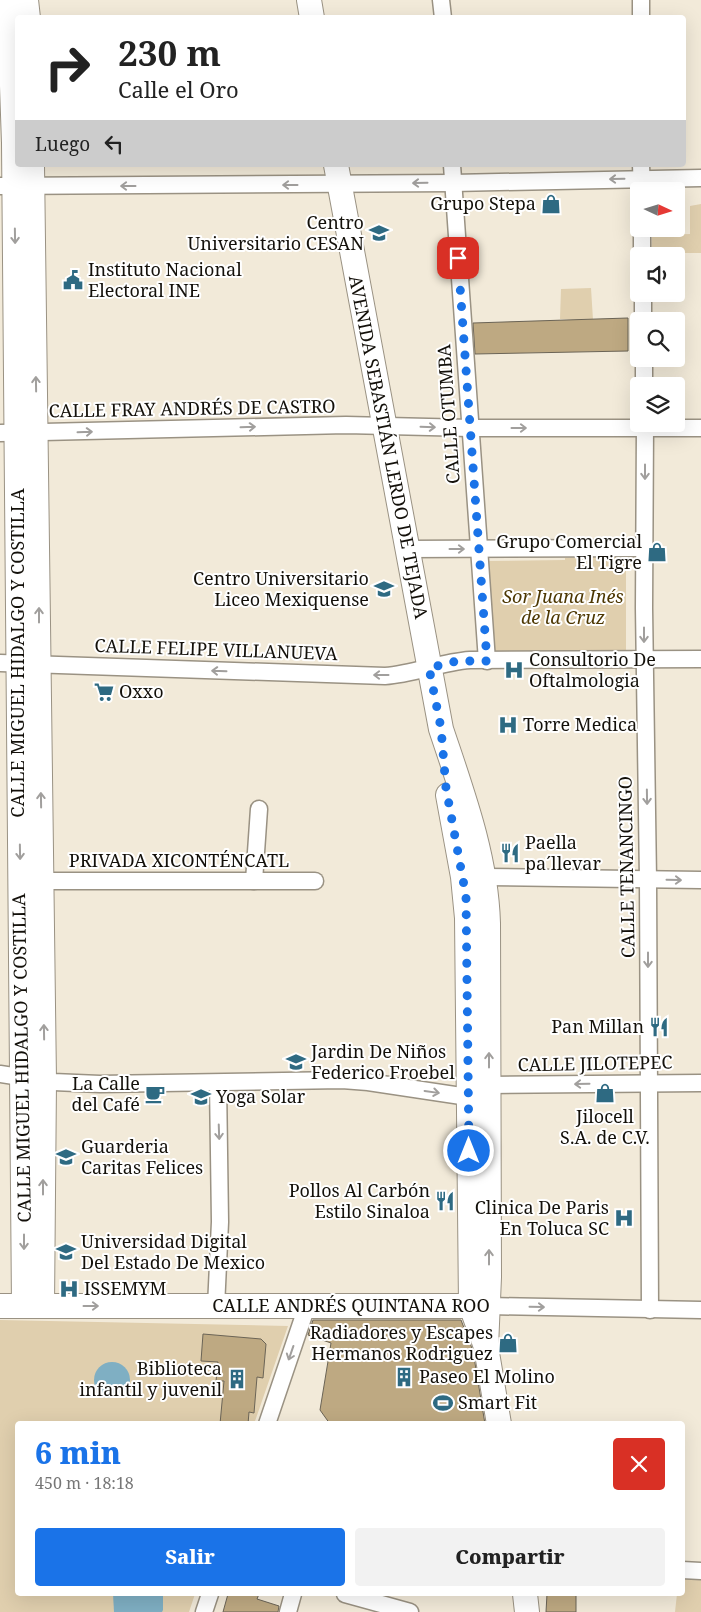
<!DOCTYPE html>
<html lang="es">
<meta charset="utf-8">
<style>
:root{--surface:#fff;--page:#f2f2f2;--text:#222;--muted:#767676;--accent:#1a73e8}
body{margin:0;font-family:"Noto Serif",serif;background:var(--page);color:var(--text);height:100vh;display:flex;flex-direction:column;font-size:19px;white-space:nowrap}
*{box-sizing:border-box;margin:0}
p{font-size:16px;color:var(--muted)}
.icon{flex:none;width:28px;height:28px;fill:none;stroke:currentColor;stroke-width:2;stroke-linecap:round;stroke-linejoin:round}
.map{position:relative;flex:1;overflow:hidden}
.details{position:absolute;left:15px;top:1421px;width:670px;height:175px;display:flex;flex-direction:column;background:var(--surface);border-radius:5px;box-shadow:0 5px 20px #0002}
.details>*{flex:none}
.hud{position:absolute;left:15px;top:15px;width:671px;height:152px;border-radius:5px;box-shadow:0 5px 20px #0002;background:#fff;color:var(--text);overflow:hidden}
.needle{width:32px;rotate:94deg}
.fabs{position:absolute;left:630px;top:182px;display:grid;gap:10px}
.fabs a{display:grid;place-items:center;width:55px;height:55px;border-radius:5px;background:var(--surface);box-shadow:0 5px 20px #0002;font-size:25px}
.pin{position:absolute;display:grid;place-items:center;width:42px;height:42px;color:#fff;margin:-21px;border-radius:10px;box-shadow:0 2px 8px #0006}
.me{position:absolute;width:55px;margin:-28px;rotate:0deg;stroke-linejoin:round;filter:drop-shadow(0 0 4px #0008)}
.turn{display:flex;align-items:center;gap:18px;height:105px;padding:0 20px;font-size:22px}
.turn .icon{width:65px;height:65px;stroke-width:2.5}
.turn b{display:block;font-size:35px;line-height:42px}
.then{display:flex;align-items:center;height:48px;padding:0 20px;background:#0003;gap:10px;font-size:19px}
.round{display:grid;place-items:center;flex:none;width:52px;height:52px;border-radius:5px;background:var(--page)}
.overview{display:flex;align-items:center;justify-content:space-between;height:85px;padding:0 20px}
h1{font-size:30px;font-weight:800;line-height:38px;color:var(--accent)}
.primary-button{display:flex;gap:10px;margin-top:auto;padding:10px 20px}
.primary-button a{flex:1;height:58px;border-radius:5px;background:var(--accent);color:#fff;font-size:20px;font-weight:800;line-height:58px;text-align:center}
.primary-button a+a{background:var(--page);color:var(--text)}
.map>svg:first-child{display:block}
</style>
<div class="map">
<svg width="701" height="1612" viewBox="0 0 701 1612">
<rect width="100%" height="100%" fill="#f2ead9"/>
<!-- green -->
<g fill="#e0cfae">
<path d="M701 204V253H651L652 235 690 234V206Z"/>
<path d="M591 288 593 320 560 319 561 289Z"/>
<path d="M620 555 616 560H626V653L490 656 483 561 565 560V558Z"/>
<path d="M0 1320 288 1326 254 1424H18V1594H195L189 1612H0Z"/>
<path d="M683 1574 701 1575V1612H675L677 1594H682Z"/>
</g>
<!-- water -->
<g fill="#7fafc3">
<circle cx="112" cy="1380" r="18"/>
<path d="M113 1594H163V1610L162 1612H114Z"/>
</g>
<!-- building -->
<g fill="#bea982" stroke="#6b6456">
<path d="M628 318V351L475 354 473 323Z"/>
<path d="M313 1320H461L473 1351 485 1424H330L320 1410 331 1343 308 1335Z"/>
<path d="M203 1334 261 1339 266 1344 263 1378 257 1377 254 1413 249 1412 248 1424H220L224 1381H216L218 1362 201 1361Z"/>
<path d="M228 1594H259L257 1599 279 1606 278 1612H223Z"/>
<path d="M547 1594H576V1612H546Z"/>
</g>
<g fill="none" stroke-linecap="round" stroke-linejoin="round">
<defs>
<g id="street">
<path d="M441 0 443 18"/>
<path d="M641 0V18"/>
<path d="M452 165 487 661"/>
<path d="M641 165 642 191"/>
<path d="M0 186 453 183 701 178"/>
<path d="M642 229V256"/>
<path d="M643 294V321"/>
<path d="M644 359V386"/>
<path d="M645 424 644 608 648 880 650 1310"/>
<path d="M0 433 346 425 470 428H701"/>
<path d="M408 549 645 548"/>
<path d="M0 663 385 676C414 674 441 662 470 660L701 659"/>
<path d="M485 877 701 880"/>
<path d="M42 881H315"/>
<path d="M254 881 259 809"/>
<path d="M0 1074 53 1082 100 1084 342 1080 368 1082 468 1097"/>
<path d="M489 1085 701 1083"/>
<path d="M489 1306 701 1310"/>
<path d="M216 1307 220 1222 218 1083"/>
<path d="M267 1424 307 1306"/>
<path d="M682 1570 701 1571"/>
<path d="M345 1594 410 1612"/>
<path d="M204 1612 210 1594"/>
<path d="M288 1612 293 1594"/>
</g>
<g id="secondary">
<path d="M9 0 14 143 24 1306"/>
<path d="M26 0 28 18"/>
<path d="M309 0 312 18"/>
<path d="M32 165 44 1081 42 1306"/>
<path d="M336 165 441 729C462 792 486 856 488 923L489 1277 486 1347"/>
<path d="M448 795 463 877 467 918 471 1306 486 1347 499 1424"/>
<path d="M0 1306H486"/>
<path d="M525 1594 527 1612"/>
</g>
</defs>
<!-- street casing -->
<use href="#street" stroke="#9a9283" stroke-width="19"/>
<!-- secondary casing -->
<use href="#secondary" stroke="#9a9283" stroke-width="26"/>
<!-- street -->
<use href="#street" stroke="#fff" stroke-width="16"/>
<!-- secondary -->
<use href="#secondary" stroke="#fff" stroke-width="24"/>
</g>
<!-- one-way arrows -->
<defs><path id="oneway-shaft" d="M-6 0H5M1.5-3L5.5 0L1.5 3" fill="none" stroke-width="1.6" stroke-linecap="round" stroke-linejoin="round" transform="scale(1.25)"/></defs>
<g stroke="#a19f9d">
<use href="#oneway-shaft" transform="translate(617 179) rotate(179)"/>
<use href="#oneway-shaft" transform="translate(420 183) rotate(179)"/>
<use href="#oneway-shaft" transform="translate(290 185) rotate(180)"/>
<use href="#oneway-shaft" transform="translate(128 186) rotate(180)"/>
<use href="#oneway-shaft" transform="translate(15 236) rotate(89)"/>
<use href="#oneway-shaft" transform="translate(36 384) rotate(-91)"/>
<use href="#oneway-shaft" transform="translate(248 427) rotate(-2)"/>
<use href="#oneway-shaft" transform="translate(428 427) rotate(2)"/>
<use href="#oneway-shaft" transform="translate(519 428)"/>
<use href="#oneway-shaft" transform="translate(85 432) rotate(-2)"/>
<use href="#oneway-shaft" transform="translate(645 472) rotate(90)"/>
<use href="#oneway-shaft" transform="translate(457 549)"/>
<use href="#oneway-shaft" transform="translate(39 615) rotate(-90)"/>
<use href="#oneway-shaft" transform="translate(644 635) rotate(90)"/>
<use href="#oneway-shaft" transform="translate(219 671) rotate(-178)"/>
<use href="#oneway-shaft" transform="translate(381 675) rotate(-180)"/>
<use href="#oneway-shaft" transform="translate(647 797) rotate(89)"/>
<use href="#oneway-shaft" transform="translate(41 800) rotate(-91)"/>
<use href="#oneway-shaft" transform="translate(20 852) rotate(89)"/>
<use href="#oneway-shaft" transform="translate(674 880) rotate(1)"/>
<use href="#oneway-shaft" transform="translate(648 960) rotate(90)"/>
<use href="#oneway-shaft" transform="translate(44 1032) rotate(-91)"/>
<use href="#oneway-shaft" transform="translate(489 1060) rotate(-90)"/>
<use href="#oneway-shaft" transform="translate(582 1084) rotate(179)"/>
<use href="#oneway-shaft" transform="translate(432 1092) rotate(8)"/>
<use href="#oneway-shaft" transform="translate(219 1132) rotate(88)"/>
<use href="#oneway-shaft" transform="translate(43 1187) rotate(-90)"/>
<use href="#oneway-shaft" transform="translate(24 1242) rotate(90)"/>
<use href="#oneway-shaft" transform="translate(489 1257) rotate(-90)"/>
<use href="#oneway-shaft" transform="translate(91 1306)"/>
<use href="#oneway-shaft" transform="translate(537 1307) rotate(1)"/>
<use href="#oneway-shaft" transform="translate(291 1353) rotate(109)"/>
</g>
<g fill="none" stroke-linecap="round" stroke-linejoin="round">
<!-- route -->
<path stroke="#1a73e8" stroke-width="9" stroke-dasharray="0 16.2" d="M458 258 487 661H457L429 668 441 728 446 788 466 896 469 1151"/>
</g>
<!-- icons -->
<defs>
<symbol id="shop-bare" viewBox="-9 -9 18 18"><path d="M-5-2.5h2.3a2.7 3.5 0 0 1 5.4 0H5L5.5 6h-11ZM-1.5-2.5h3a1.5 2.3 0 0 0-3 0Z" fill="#2e6a82" stroke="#fff" stroke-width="2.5" paint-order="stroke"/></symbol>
<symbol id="university-bare" viewBox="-9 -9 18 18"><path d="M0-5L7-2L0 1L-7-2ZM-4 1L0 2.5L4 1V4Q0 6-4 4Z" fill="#2e6a82" stroke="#fff" stroke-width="2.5" paint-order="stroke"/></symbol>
<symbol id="civic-bare" viewBox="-9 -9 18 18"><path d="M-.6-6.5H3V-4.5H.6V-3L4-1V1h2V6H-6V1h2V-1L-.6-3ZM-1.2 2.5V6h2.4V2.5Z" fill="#2e6a82" stroke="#fff" stroke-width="2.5" paint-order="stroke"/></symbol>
<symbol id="hospital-bare" viewBox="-9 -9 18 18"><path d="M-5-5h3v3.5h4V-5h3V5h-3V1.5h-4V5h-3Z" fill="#2e6a82" stroke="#fff" stroke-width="2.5" paint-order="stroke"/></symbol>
<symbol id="supermarket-bare" viewBox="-9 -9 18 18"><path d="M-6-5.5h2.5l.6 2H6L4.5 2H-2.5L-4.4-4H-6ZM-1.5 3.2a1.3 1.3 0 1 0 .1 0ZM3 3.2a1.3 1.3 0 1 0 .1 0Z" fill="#2e6a82" stroke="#fff" stroke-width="2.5" paint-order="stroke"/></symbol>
<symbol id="restaurant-bare" viewBox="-9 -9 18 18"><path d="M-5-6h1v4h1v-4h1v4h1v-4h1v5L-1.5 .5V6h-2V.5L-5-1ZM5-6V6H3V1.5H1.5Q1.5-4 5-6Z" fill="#2e6a82" stroke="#fff" stroke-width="2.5" paint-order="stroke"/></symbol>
<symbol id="school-bare" viewBox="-9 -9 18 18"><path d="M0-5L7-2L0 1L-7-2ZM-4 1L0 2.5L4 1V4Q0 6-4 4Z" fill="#2e6a82" stroke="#fff" stroke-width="2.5" paint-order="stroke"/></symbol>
<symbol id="cafe-bare" viewBox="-9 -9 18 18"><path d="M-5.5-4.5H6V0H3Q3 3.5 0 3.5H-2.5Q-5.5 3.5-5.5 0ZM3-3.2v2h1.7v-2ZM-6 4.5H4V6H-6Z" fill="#2e6a82" stroke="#fff" stroke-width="2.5" paint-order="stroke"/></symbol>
<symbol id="building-bare" viewBox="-9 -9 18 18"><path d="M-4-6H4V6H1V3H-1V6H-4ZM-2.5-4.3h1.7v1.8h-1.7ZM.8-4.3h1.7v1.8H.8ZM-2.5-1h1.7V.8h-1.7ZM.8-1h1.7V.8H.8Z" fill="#2e6a82" stroke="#fff" stroke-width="2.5" paint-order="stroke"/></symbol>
<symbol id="stadium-bare" viewBox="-9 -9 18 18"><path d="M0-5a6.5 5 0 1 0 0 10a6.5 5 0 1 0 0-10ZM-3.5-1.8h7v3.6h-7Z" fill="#2e6a82" stroke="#fff" stroke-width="2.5" paint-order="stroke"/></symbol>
</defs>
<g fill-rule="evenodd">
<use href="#shop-bare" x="537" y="190" width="28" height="28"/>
<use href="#university-bare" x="365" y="219" width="28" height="28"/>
<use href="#civic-bare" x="59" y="266" width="28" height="28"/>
<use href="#shop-bare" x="643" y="538" width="28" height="28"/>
<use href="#university-bare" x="370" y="575" width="28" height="28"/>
<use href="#hospital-bare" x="500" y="656" width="28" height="28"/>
<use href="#supermarket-bare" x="90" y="678" width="28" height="28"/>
<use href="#hospital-bare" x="494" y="711" width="28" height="28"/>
<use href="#restaurant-bare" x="496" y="839" width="28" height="28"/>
<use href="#restaurant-bare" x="645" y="1013" width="28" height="28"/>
<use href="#school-bare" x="282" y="1048" width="28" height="28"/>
<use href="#shop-bare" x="591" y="1079" width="28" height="28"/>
<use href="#cafe-bare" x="141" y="1080" width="28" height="28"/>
<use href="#school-bare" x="187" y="1083" width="28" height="28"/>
<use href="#school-bare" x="52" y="1143" width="28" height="28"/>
<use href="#restaurant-bare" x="431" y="1187" width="28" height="28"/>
<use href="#hospital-bare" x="610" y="1204" width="28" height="28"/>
<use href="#university-bare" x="52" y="1238" width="28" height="28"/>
<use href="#hospital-bare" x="55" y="1275" width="28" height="28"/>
<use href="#shop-bare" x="494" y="1329" width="28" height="28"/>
<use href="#building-bare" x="390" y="1363" width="28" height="28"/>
<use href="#building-bare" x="223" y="1365" width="28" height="28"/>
<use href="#stadium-bare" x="429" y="1389" width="28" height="28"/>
</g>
<g text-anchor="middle" stroke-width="4" stroke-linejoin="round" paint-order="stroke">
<!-- poi labels -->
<g font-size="18" fill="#13100a" stroke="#fff" text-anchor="start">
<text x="536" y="210" text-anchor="end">Grupo Stepa</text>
<text x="364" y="229" text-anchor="end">Centro<tspan x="364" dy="21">Universitario CESAN</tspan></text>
<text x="88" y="276">Instituto Nacional<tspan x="88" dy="21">Electoral INE</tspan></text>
<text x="642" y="548" text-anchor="end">Grupo Comercial<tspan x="642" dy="21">El Tigre</tspan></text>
<text x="369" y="585" text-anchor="end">Centro Universitario<tspan x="369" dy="21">Liceo Mexiquense</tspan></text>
<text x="529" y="666">Consultorio De<tspan x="529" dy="21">Oftalmologia</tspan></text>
<text x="119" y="698">Oxxo</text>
<text x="523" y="731">Torre Medica</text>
<text x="525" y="849">Paella<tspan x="525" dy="21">pa´llevar</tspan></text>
<text x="644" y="1033" text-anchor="end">Pan Millan</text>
<text x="311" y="1058">Jardin De Niños<tspan x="311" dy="21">Federico Froebel</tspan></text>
<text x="140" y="1090" text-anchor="end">La Calle<tspan x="140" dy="21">del Café</tspan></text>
<text x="216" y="1103">Yoga Solar</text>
<text x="605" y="1123" text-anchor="middle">Jilocell<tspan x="605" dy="21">S.A. de C.V.</tspan></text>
<text x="81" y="1153">Guarderia<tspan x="81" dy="21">Caritas Felices</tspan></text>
<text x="430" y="1197" text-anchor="end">Pollos Al Carbón<tspan x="430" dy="21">Estilo Sinaloa</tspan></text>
<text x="609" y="1214" text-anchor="end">Clinica De Paris<tspan x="609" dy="21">En Toluca SC</tspan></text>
<text x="81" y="1248">Universidad Digital<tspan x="81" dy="21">Del Estado De Mexico</tspan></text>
<text x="84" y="1295">ISSEMYM</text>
<text x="493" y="1339" text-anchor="end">Radiadores y Escapes<tspan x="493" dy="21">Hermanos Rodriguez</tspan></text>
<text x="222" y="1375" text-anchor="end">Biblioteca<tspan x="222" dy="21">infantil y juvenil</tspan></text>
<text x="419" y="1383">Paseo El Molino</text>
<text x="458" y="1409">Smart Fit</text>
</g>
<!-- street labels -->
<g font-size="18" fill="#13100a" stroke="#fff">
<text transform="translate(192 409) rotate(-1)" y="6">CALLE FRAY ANDRÉS DE CASTRO</text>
<text transform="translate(449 414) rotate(-94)" y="6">CALLE OTUMBA</text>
<text transform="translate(388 447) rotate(79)" y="6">AVENIDA SEBASTIÁN LERDO DE TEJADA</text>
<text transform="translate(216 650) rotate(2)" y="6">CALLE FELIPE VILLANUEVA</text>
<text transform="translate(18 653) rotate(-90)" y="6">CALLE MIGUEL HIDALGO Y COSTILLA</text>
<text x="179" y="867">PRIVADA XICONTÉNCATL</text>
<text transform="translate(627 867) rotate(-91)" y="6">CALLE TENANCINGO</text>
<text transform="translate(22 1058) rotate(-91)" y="6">CALLE MIGUEL HIDALGO Y COSTILLA</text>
<text transform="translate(595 1064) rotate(-1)" y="6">CALLE JILOTEPEC</text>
<text x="351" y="1312">CALLE ANDRÉS QUINTANA ROO</text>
</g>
<!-- park labels -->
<g font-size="18" font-style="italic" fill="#4d3702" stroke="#fff">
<text x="563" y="603">Sor Juana Inés<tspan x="563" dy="21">de la Cruz</tspan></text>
</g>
</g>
</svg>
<div class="fabs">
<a><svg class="needle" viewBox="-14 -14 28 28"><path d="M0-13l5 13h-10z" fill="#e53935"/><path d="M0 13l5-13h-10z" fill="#767676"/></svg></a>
<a><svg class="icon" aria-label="sound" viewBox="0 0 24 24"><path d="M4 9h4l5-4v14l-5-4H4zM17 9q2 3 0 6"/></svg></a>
<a><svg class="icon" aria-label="search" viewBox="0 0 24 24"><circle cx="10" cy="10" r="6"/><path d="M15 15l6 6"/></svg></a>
<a><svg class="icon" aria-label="layers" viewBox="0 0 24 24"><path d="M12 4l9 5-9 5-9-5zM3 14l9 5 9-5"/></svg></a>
</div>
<div class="pin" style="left:458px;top:258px;background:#d93025"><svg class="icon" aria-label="arrive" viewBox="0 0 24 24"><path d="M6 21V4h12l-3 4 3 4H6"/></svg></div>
<svg class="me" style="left:469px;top:1151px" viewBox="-20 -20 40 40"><circle r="17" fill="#1a73e8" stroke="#fff" stroke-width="3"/><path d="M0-11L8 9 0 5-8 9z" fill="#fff"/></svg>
<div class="hud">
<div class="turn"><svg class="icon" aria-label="right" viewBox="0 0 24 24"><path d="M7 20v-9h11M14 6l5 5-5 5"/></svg><div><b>230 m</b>Calle el Oro</div></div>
<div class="then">Luego<svg class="icon" aria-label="left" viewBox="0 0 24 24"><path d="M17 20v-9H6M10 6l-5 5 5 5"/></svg></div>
</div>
<section class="details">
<div class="overview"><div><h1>6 min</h1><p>450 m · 18:18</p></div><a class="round" style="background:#d93025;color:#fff"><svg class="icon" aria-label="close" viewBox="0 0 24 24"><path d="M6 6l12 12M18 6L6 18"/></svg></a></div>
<div class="primary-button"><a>Salir</a><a>Compartir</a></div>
</section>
</div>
